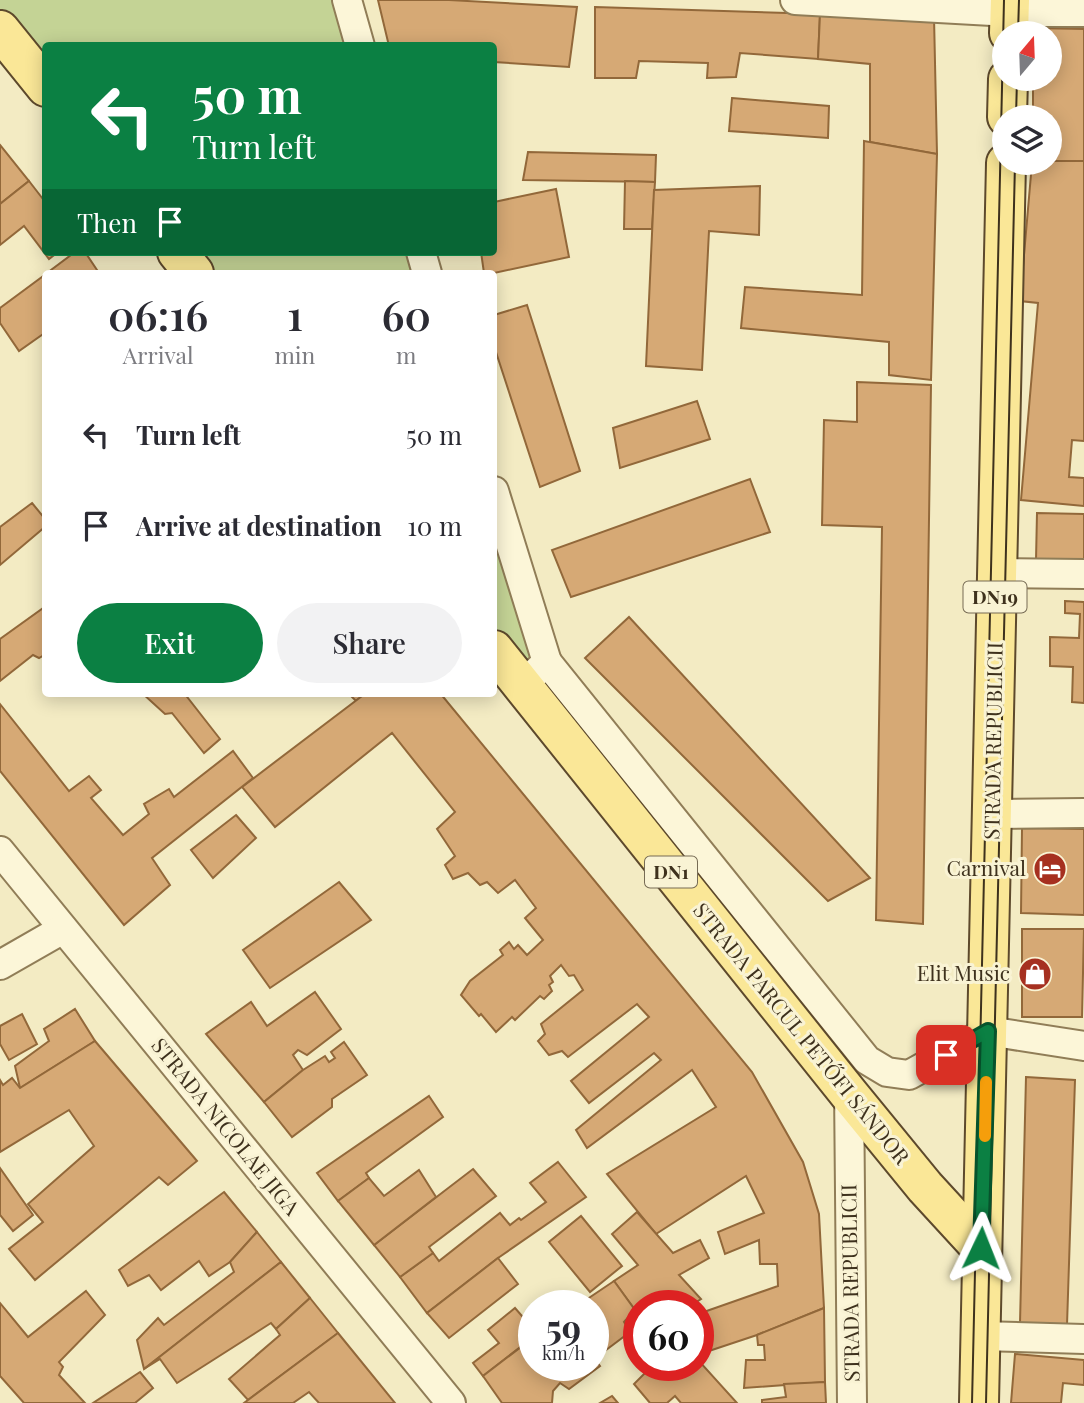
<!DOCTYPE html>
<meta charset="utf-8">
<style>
:root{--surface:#fff;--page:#f2f2f3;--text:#2b2b33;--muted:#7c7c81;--accent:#0b8043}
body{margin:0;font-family:"Playfair Display",serif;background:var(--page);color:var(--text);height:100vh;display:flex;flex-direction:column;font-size:26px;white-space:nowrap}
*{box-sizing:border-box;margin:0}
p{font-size:23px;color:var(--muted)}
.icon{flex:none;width:38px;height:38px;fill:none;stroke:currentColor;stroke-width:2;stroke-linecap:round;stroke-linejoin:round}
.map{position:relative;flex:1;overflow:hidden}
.drawer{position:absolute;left:42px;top:270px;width:455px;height:427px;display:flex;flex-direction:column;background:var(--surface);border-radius:7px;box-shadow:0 4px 18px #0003}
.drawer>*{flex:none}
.banner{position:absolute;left:42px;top:42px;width:455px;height:214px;border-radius:7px;box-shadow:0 4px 18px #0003;background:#0b8043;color:#fff;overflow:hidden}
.needle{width:46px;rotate:19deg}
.tools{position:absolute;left:992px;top:21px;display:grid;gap:14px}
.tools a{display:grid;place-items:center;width:70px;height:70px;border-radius:50%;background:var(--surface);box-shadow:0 4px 18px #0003;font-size:35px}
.speed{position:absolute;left:518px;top:1290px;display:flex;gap:14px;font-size:35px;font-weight:700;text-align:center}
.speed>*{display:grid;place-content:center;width:91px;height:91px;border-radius:50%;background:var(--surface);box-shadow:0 4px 18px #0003;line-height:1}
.speed small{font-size:18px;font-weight:400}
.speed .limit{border:10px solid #d22;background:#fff;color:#111}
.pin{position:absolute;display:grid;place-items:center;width:60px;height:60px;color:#fff;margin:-30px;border-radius:14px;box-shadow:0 4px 10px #0006}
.me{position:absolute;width:77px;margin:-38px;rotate:2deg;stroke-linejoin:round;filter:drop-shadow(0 0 5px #0008)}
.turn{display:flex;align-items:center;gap:24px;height:147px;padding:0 35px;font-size:32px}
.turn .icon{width:91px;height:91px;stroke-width:2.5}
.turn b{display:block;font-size:49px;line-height:60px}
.then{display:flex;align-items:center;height:66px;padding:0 35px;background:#0003;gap:14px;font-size:26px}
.eta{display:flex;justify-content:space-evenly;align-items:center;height:119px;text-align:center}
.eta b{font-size:42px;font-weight:600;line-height:49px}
.primary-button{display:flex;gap:14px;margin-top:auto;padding:14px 35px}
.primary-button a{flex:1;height:80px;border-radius:42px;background:var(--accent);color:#fff;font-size:28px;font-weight:600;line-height:80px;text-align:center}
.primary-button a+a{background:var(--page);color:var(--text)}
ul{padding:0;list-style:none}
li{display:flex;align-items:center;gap:21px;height:91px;padding:0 35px}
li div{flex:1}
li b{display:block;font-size:26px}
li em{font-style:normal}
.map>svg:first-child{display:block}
</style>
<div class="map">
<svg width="1084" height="1403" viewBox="0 0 1084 1403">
<rect width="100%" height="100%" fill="#f3ebc3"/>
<!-- green -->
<g fill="#c4d395">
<path d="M0 0H347L360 45 46 46 45 87 0 30Z"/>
<path d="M177 252H423L429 273H193Z"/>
<path d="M494 484 547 662 521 685 494 650Z"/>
</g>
<!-- building -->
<g fill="#d6a975" stroke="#92683a" stroke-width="2">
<path d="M378 0H449L577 7 569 67 494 62V46H389Z"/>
<path d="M595 7 820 14 818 59 740 53 736 77 707 78 708 63 639 61 636 78H595Z"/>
<path d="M820 14 934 17 937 154 870 142V64L818 59Z"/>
<path d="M1034 28 1084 29V161H1050V117H1033V79H1050V33H1034Z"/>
<path d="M732 98 829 106 828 138 729 131Z"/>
<path d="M864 141 937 154 931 380 889 375V342L741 328 745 287 862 295Z"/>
<path d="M0 145 29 181 0 204Z"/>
<path d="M528 152 656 155 655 182 523 180Z"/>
<path d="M1050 161H1084V441L1072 440 1069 477 1084 478V506L1021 500 1038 303 1020 301 1032 163H1050Z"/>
<path d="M29 181 46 203V252H58L49 259 24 226 0 245V204Z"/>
<path d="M625 181 655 182 652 229H624Z"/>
<path d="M760 186 759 235 709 231 702 370 646 366 654 190Z"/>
<path d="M556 189 569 257 494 273H484L481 252H494V202Z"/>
<path d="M75 252H85L99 273H47Z"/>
<path d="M46 274V332L19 351 0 323V308Z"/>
<path d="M527 305 580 471 540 487 494 346V315Z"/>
<path d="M857 382 931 385 923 924 876 920 882 527 822 525 824 420 857 422Z"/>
<path d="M697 401 710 439 620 468 613 428Z"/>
<path d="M750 479 770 532 571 597 552 550Z"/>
<path d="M32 503 46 520V526L0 565V527Z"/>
<path d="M1037 513 1084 514V562L1036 560Z"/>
<path d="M1065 601 1084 602V703L1072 702 1073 667 1050 666V637L1079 638 1080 614 1065 613Z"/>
<path d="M46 606V654L39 658 33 655 0 681V639Z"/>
<path d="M629 617 870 878 828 901 585 658Z"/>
<path d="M142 693H184L220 739 204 753 172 713 165 714Z"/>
<path d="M348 693H366L356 701Z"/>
<path d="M366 693H440L752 1072 803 1162 819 1214 824 1308 757 1335 703 1353 698 1341V1314L778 1286 777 1264H760L759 1240 725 1254 718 1232 764 1213 746 1176 656 1234 607 1174 716 1107 692 1070 587 1148 576 1130 661 1060 654 1053 589 1103 571 1081 649 1017 637 1004 568 1057 562 1051 549 1055 538 1041 545 1034 541 1024 583 990 574 975 569 976 561 965 550 976 553 982 549 985 552 991 544 999 540 996 515 1020 512 1017 496 1032 481 1014 479 1016 461 995 470 981 503 955 500 950 509 942 514 949 518 945 527 955 543 940 525 918 536 908 515 880 498 893 487 882 480 885 468 873 453 879 445 865 455 856 437 829 455 812 392 733 275 827 242 787Z"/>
<path d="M0 704 69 791 89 776 101 790 91 798 123 835 149 814 144 804 169 789 174 797 233 751 253 778 152 858 170 885 124 925 0 771Z"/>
<path d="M236 815 256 838 213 878 191 850Z"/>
<path d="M1022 828 1084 829V915L1021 913Z"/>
<path d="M339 882 371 920 270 988 243 950Z"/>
<path d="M1022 929H1084L1082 1017H1022Z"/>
<path d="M315 992 341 1029 307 1055 298 1050 293 1055 303 1070 264 1102 206 1034 251 1002 267 1026Z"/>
<path d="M75 1009 95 1041 20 1088 15 1066 49 1041 44 1029Z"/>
<path d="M22 1014 37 1044 9 1060 0 1044V1026Z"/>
<path d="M95 1041 197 1161 168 1185 159 1177 35 1280 9 1249 43 1222 28 1204 94 1146 69 1110 0 1152V1080L3 1085 12 1078 20 1088Z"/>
<path d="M344 1042 367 1075 332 1099V1107L292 1137 264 1102 303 1070 325 1056 329 1062 335 1058 331 1052Z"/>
<path d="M1026 1077 1075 1080 1067 1325 1020 1323Z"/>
<path d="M429 1096 443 1117 366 1173 369 1178 338 1201 317 1173Z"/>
<path d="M558 1162 586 1197 498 1258 427 1313 400 1277 433 1253 439 1261 500 1213 510 1225 519 1218 521 1220 546 1202 530 1183Z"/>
<path d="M0 1168 33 1215 13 1231 0 1215Z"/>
<path d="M473 1169 496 1196 429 1247 433 1253 400 1277 374 1245Z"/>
<path d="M419 1170 436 1197 374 1245 338 1201 369 1178 384 1196Z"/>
<path d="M224 1192 257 1232 230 1262 209 1276 199 1261 161 1290 149 1275 128 1286 119 1270Z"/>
<path d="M637 1212 673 1253 700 1240 709 1258 679 1275 701 1299 690 1306H651L647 1300 635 1310 614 1281 638 1265 612 1234Z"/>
<path d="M581 1216 622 1266 590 1292 549 1242Z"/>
<path d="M257 1232 281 1262 144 1369 137 1340 158 1318 164 1325 234 1272 230 1262Z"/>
<path d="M498 1258 518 1284 449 1338 427 1313Z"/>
<path d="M281 1262 310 1298 276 1329 271 1323 177 1383 160 1359 144 1369Z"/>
<path d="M614 1281 635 1310 624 1322 630 1332 594 1359 593 1306H577Z"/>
<path d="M86 1291 105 1315 59 1362 63 1367 59 1375 85 1403H24L0 1376V1303L28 1337Z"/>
<path d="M310 1298 338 1333 248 1400 229 1379 280 1335 276 1329Z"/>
<path d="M515 1308 529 1324 520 1331 528 1341 483 1376 473 1363 499 1343 488 1330Z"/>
<path d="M824 1308 825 1382 744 1388 746 1360H765L764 1345H758L757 1335Z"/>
<path d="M338 1333 395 1403H319L309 1392 293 1403H244Z"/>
<path d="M534 1337V1365H593V1357L600 1366 569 1389 560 1383 553 1391 552 1403H502L483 1376Z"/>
<path d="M698 1341 703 1353 698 1360 737 1403H681L675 1396 667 1403H650L634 1384 653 1365H698Z"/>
<path d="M1015 1354 1084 1360V1385L1063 1383 1061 1403H1011Z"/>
<path d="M140 1372 153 1388 135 1403H93Z"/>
<path d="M825 1382 826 1403H762V1400L786 1397 784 1384Z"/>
<path d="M612 1396 618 1403H600Z"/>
</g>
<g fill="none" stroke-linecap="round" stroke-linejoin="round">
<defs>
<g id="street">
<path d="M347 0 360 46"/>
<path d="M795 0 1010 12H1084"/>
<path d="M421 252 427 273"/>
<path d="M494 491 547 662 534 674"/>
<path d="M996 573 1084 574"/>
<path d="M547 662 867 1060 887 1072 909 1075 988 1031 1084 1046"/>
<path d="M993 814 1084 813"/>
<path d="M0 851 451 1403"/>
<path d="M0 965 63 929"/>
<path d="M849 1087 852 1403"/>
<path d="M980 1336 1084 1339"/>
</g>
<g id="primary">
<path d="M0 30 46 87"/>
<path d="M1009 33 1010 0"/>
<path d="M1007 117 1008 79"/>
<path d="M177 252 194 273"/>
<path d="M494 650 849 1094 925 1187 981 1248"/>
<path d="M979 1403 1006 163"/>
</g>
</defs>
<!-- street casing -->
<use href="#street" stroke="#907d57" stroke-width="32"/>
<!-- primary casing -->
<use href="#primary" stroke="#5d492c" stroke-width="42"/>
<!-- street -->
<use href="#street" stroke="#fcf6d8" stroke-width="28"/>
<!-- primary -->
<use href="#primary" stroke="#fae797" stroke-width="38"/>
<!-- tram -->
<g stroke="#3e311d" stroke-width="2">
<path d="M1018 33 1019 0"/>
<path d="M1016 117 1017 79"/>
<path d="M972 1403 1004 0"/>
<path d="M986 1403 1015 163"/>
</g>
</g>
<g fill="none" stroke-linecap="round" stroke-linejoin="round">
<defs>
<path id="route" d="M946 1055 988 1031 981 1248"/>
</defs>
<!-- route casing -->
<use href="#route" stroke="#07532c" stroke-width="18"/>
<!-- route -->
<use href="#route" stroke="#0b8043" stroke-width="12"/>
<!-- slow -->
<path stroke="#f59e0b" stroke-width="12" d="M985 1136 986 1082"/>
</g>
<!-- icons -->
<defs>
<symbol id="hotel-disc" viewBox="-11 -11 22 22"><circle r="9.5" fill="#a63020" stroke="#f9f3d4"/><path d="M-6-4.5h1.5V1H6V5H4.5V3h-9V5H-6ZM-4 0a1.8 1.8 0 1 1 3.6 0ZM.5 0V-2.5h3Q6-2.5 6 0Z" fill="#fff"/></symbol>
<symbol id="shop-disc" viewBox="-11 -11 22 22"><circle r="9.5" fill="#a63020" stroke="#f9f3d4"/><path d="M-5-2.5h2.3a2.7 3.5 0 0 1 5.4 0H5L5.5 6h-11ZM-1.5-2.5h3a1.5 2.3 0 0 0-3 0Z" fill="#fff"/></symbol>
</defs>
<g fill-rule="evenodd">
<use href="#hotel-disc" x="1031" y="850" width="38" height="38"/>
<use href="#shop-disc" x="1016" y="955" width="38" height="38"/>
</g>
<g text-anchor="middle" stroke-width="6" stroke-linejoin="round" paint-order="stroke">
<!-- shield labels -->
<g fill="#f9f3d4" stroke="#766b54" stroke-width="2">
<rect x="963.5" y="581.5" width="63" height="31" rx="5"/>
<rect x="645" y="856.5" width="52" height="31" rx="5"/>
</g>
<g font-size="19" font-weight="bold" fill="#3e311d">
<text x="995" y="604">DN19</text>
<text x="671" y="879">DN1</text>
</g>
<!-- street labels -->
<g font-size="21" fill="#3e311d" stroke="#f9f3d4">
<text transform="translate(994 741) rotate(-89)" y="7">STRADA REPUBLICII</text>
<text transform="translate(801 1034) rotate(51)" y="7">STRADA PARCUL PETŐFI SÁNDOR</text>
<text transform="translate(225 1127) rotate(51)" y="7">STRADA NICOLAE JIGA</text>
<text transform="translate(851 1283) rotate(-91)" y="7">STRADA REPUBLICII</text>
</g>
<!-- poi labels -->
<g font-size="21" fill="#3e311d" stroke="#f9f3d4" text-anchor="end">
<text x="1026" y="876">Carnival</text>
<text x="1010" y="981">Elit Music</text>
</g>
</g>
</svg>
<div class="tools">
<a><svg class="needle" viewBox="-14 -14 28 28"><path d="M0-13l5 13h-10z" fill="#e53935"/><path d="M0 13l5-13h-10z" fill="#7c7c81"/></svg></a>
<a><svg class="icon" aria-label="layers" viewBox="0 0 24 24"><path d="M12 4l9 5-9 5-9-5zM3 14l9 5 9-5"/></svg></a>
</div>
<div class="speed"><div>59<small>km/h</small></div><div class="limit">60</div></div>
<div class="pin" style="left:946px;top:1055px;background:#d93025"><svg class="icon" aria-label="arrive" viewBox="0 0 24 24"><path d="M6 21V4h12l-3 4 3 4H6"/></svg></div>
<svg class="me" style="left:981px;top:1248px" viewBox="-20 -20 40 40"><path d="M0-17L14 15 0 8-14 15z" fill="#0b8043" stroke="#fff" stroke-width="4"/></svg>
<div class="banner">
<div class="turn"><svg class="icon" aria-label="left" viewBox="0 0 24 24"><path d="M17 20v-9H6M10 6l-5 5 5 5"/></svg><div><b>50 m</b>Turn left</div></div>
<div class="then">Then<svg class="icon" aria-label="arrive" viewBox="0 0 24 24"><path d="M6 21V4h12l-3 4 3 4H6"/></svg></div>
</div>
<section class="drawer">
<div class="eta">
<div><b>06:16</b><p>Arrival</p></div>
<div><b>1</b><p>min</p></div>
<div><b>60</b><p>m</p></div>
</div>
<ul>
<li><svg class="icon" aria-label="left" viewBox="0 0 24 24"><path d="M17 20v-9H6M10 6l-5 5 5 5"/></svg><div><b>Turn left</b></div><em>50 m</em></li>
<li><svg class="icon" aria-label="arrive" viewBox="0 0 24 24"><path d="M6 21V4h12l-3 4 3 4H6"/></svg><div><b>Arrive at destination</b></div><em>10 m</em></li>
</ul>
<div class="primary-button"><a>Exit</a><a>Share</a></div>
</section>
</div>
